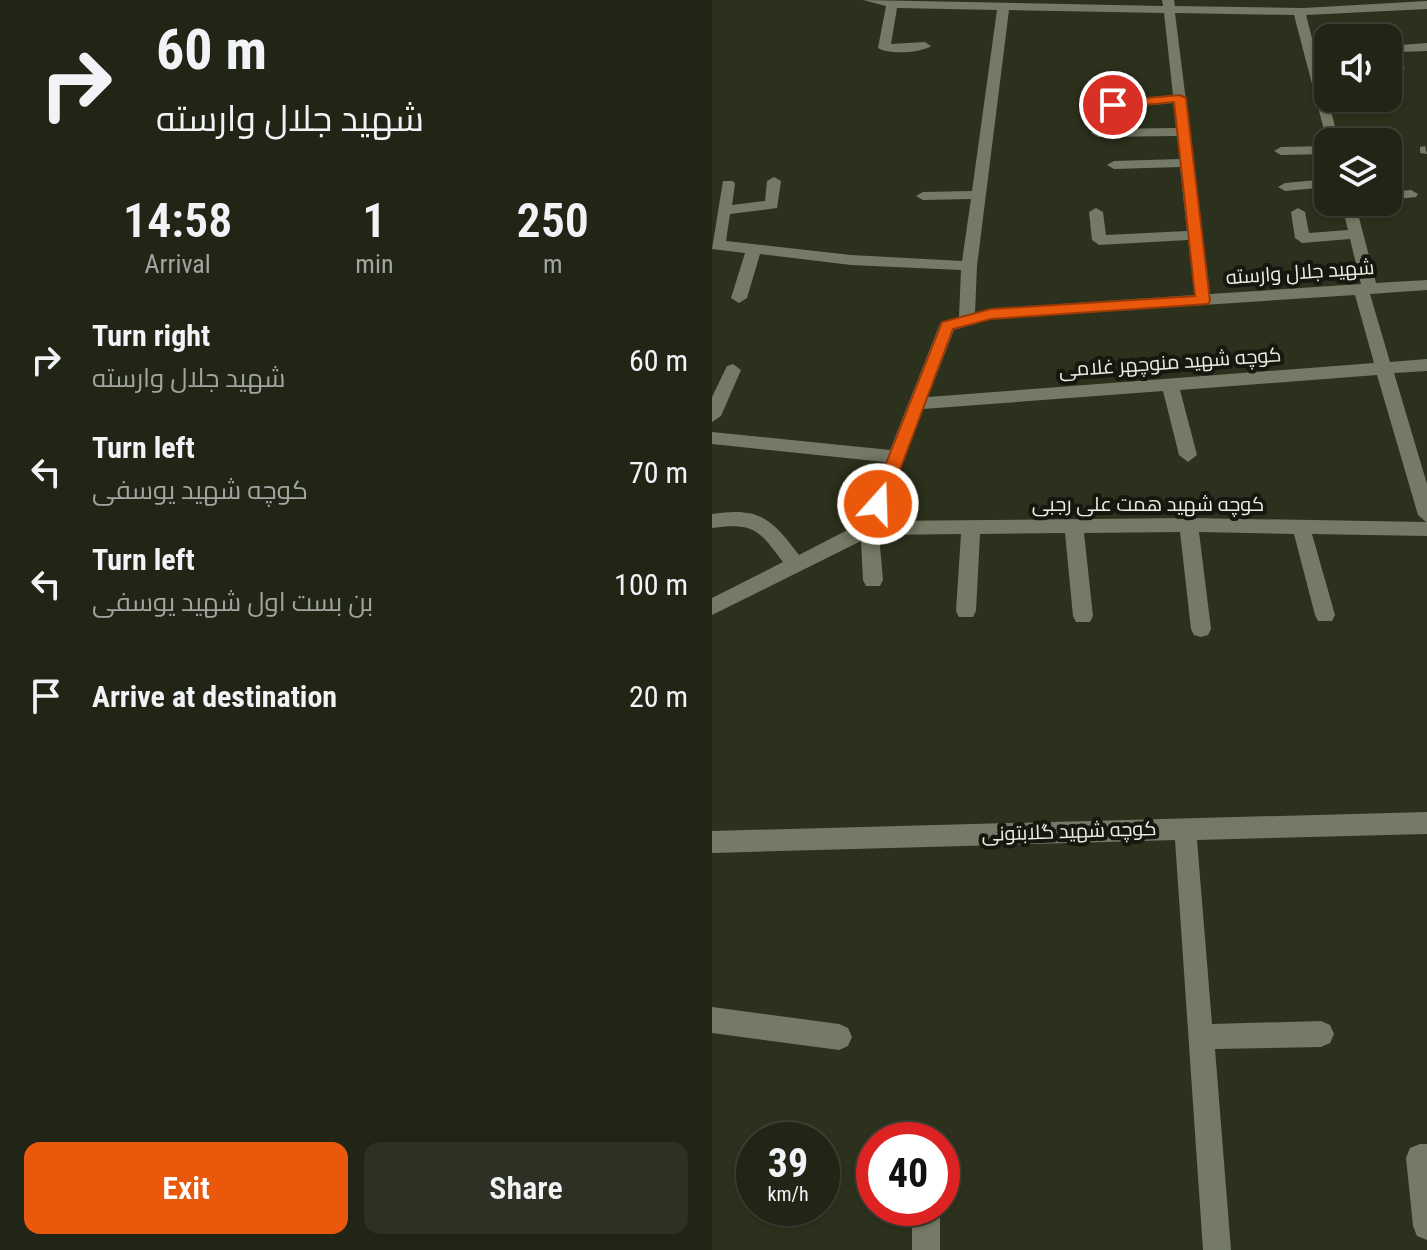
<!DOCTYPE html>
<meta charset="utf-8">
<style>
:root{--surface:#212516;--page:#2d3123;--text:#f1f3f6;--muted:#a2a5a1;--line:#3e4235;--accent:#ea580c}
body{margin:0;font-family:"Roboto Condensed",Cairo,sans-serif;background:var(--page);color:var(--text);height:100vh;display:flex;flex-direction:column;font-size:30px;white-space:nowrap}
*{box-sizing:border-box;margin:0}
p{font-size:26px;color:var(--muted)}
.icon{flex:none;width:44px;height:44px;fill:none;stroke:currentColor;stroke-width:2;stroke-linecap:round;stroke-linejoin:round}
.map{position:relative;flex:1;overflow:hidden}
.side{display:flex;flex-direction:column;background:var(--surface);width:712px}
.side>*{flex:none}
.banner{background:#212516;color:var(--text);overflow:hidden}
.buttons{position:absolute;left:602px;top:24px;display:grid;gap:16px}
.buttons a{display:grid;place-items:center;width:88px;height:88px;border-radius:16px;background:var(--surface);box-shadow:0 2px 6px #0004,0 0 0 2px var(--line);font-size:40px}
.speed{position:absolute;left:24px;top:1122px;display:flex;gap:16px;font-size:40px;font-weight:700;text-align:center}
.speed>*{display:grid;place-content:center;width:104px;height:104px;border-radius:50%;background:var(--surface);box-shadow:0 2px 6px #0004,0 0 0 2px var(--line);line-height:1}
.speed small{font-size:20px;font-weight:400}
.speed .limit{border:12px solid #d22;background:#fff;color:#111}
.pin{position:absolute;display:grid;place-items:center;width:68px;height:68px;color:#fff;margin:-34px;border:4px solid #fff;border-radius:50%;box-shadow:0 2px 8px #0007}
.me{position:absolute;width:88px;margin:-44px;rotate:20deg;stroke-linejoin:round;filter:drop-shadow(0 0 6px #0008)}
.turn{display:flex;align-items:center;gap:28px;height:168px;padding:0 24px;font-size:36px}
.turn .icon{width:104px;height:104px;stroke-width:2.5}
.turn b{display:block;font-size:56px;line-height:68px}
.eta{display:flex;justify-content:space-evenly;align-items:center;height:136px;text-align:center}
.eta b{font-size:48px;font-weight:600;line-height:56px}
.action{display:flex;gap:16px;margin-top:auto;padding:16px 24px}
.action a{flex:1;height:92px;border-radius:16px;background:var(--accent);color:#fff;font-size:32px;font-weight:600;line-height:92px;text-align:center}
.action a+a{background:var(--page);color:var(--text)}
ul{padding:0;list-style:none}
li{display:flex;align-items:center;gap:24px;height:112px;padding:0 24px}
li div{flex:1}
li b{display:block;font-size:30px}
li em{font-style:normal}
main{display:flex;flex:1;min-height:0}
.map>svg:first-child{display:block}
</style>
<main>
<section class="side">
<div class="banner">
<div class="turn"><svg class="icon" aria-label="right" viewBox="0 0 24 24"><path d="M7 20v-9h11M14 6l5 5-5 5"/></svg><div><b>60 m</b>شهید جلال وارسته</div></div>
</div>
<div class="eta">
<div><b>14:58</b><p>Arrival</p></div>
<div><b>1</b><p>min</p></div>
<div><b>250</b><p>m</p></div>
</div>
<ul>
<li><svg class="icon" aria-label="right" viewBox="0 0 24 24"><path d="M7 20v-9h11M14 6l5 5-5 5"/></svg><div><b>Turn right</b><p>شهید جلال وارسته</p></div><em>60 m</em></li>
<li><svg class="icon" aria-label="left" viewBox="0 0 24 24"><path d="M17 20v-9H6M10 6l-5 5 5 5"/></svg><div><b>Turn left</b><p>کوچه شهید یوسفی</p></div><em>70 m</em></li>
<li><svg class="icon" aria-label="left" viewBox="0 0 24 24"><path d="M17 20v-9H6M10 6l-5 5 5 5"/></svg><div><b>Turn left</b><p>بن بست اول شهید یوسفی</p></div><em>100 m</em></li>
<li><svg class="icon" aria-label="arrive" viewBox="0 0 24 24"><path d="M6 21V4h12l-3 4 3 4H6"/></svg><div><b>Arrive at destination</b></div><em>20 m</em></li>
</ul>
<div class="action"><a>Exit</a><a>Share</a></div>
</section>
<div class="map">
<svg width="715" height="1250" viewBox="0 0 715 1250">
<rect width="100%" height="100%" fill="#2c311d"/>
<g fill="none" stroke-linecap="round" stroke-linejoin="round">
<!-- minor -->
<g fill="#747a65" fill-rule="evenodd">
<path d="M151 0 451 6 450 0H462L463 6 592 8 715 1V9L594 15 627 142H616V145L582 15 463 13 498 294 649 284 638 239 590 243 583 238 579 212 586 208 593 212 597 233 636 230 629 202H643L664 283 715 280V290L658 294 678 362 715 359V371L682 373 715 484V536L600 534 623 615 620 621H606L603 615 582 534 487 532 499 629 496 635 489 637 482 635 479 629 468 532 372 533 381 616 378 622H364L361 616 353 533 268 534 264 611 261 617H247L244 611 249 534 167 535 171 580 168 586H154L151 580 149 541 0 615V598L71 562C47 530 42 522 0 528V514C48 507 59 518 87 555L149 523 173 462 0 444V432L178 450 227 326 229 322 247 317 249 270 139 265 48 254 35 298 27 303 19 298 33 253 0 249 11 181H21L23 184 20 205 53 201 55 181 62 177 69 181 65 208 18 214 14 241 139 255 250 261 259 199 211 200 204 196 211 192 260 191 285 10 185 8 179 44 213 42 219 46C208 53 177 55 166 48L174 6ZM297 10 452 13 461 95 401 101 394 105 401 109 461 103 464 128 386 129 379 133 386 137 465 136 468 159 402 161 395 165 402 169 468 167 475 231 394 235 391 212 384 208 377 212 380 240 387 245 476 240 483 295 279 309 263 313 265 266ZM643 295 662 363 216 397 242 330 279 319ZM665 375 706 515 714 522 477 518 169 521 211 409 451 391 467 455 476 462 485 455 468 390Z"/>
<path d="M715 43V51L686 52 693 69 683 72 676 58V46Z"/>
<path d="M616 146V154L569 155 562 151 569 147Z"/>
<path d="M713 146 715 154 708 153V147Z"/>
<path d="M616 179V187L573 191 566 187 573 183Z"/>
<path d="M699 190 706 194 704 197 676 200V192Z"/>
<path d="M21 364 29 370 9 416 0 422V397L15 366Z"/>
<path d="M715 812V834L485 840 500 1024 609 1021 618 1025 622 1034 618 1043 609 1047 503 1049 519 1250H491L463 840 0 853V831Z"/>
<path d="M0 1007 127 1024 136 1028 140 1037 136 1046 127 1050 0 1033Z"/>
<path d="M708 1144H715V1240L705 1236 701 1226 694 1158 698 1148Z"/>
<rect x="200" y="1208" width="28" height="42"/>
</g>
</g>
<!-- route -->
<path fill="#ea580c" stroke="#983908" stroke-width="2" d="M468 95 474 98 498 301 496 304 279 319 241 329 175 504 166 511 160 509 158 504 230 322 279 309 483 296 462 102 401 108 395 105 401 101Z"/>
<g text-anchor="middle" stroke-width="8" stroke-linejoin="round" paint-order="stroke">
<!-- street labels -->
<g font-size="20" fill="#ebefe2" stroke="#16180f">
<text transform="translate(588 272) rotate(-4)" y="7">شهید جلال وارسته</text>
<text transform="translate(458 362) rotate(-4)" y="7">کوچه شهید منوچهر غلامی</text>
<text x="436" y="511">کوچه شهید همت علی رجبی</text>
<text transform="translate(357 831) rotate(-2)" y="7">کوچه شهید گلابتونی</text>
</g>
</g>
</svg>
<div class="buttons">
<a><svg class="icon" aria-label="sound" viewBox="0 0 24 24"><path d="M4 9h4l5-4v14l-5-4H4zM17 9q2 3 0 6"/></svg></a>
<a><svg class="icon" aria-label="layers" viewBox="0 0 24 24"><path d="M12 4l9 5-9 5-9-5zM3 14l9 5 9-5"/></svg></a>
</div>
<div class="speed"><div>39<small>km/h</small></div><div class="limit">40</div></div>
<div class="pin" style="left:401px;top:105px;background:#d93025"><svg class="icon" aria-label="arrive" viewBox="0 0 24 24"><path d="M6 21V4h12l-3 4 3 4H6"/></svg></div>
<svg class="me" style="left:166px;top:504px" viewBox="-20 -20 40 40"><circle r="17" fill="#ea580c" stroke="#fff" stroke-width="3"/><path d="M0-11L8 9 0 5-8 9z" fill="#fff"/></svg>
</div>
</main>
